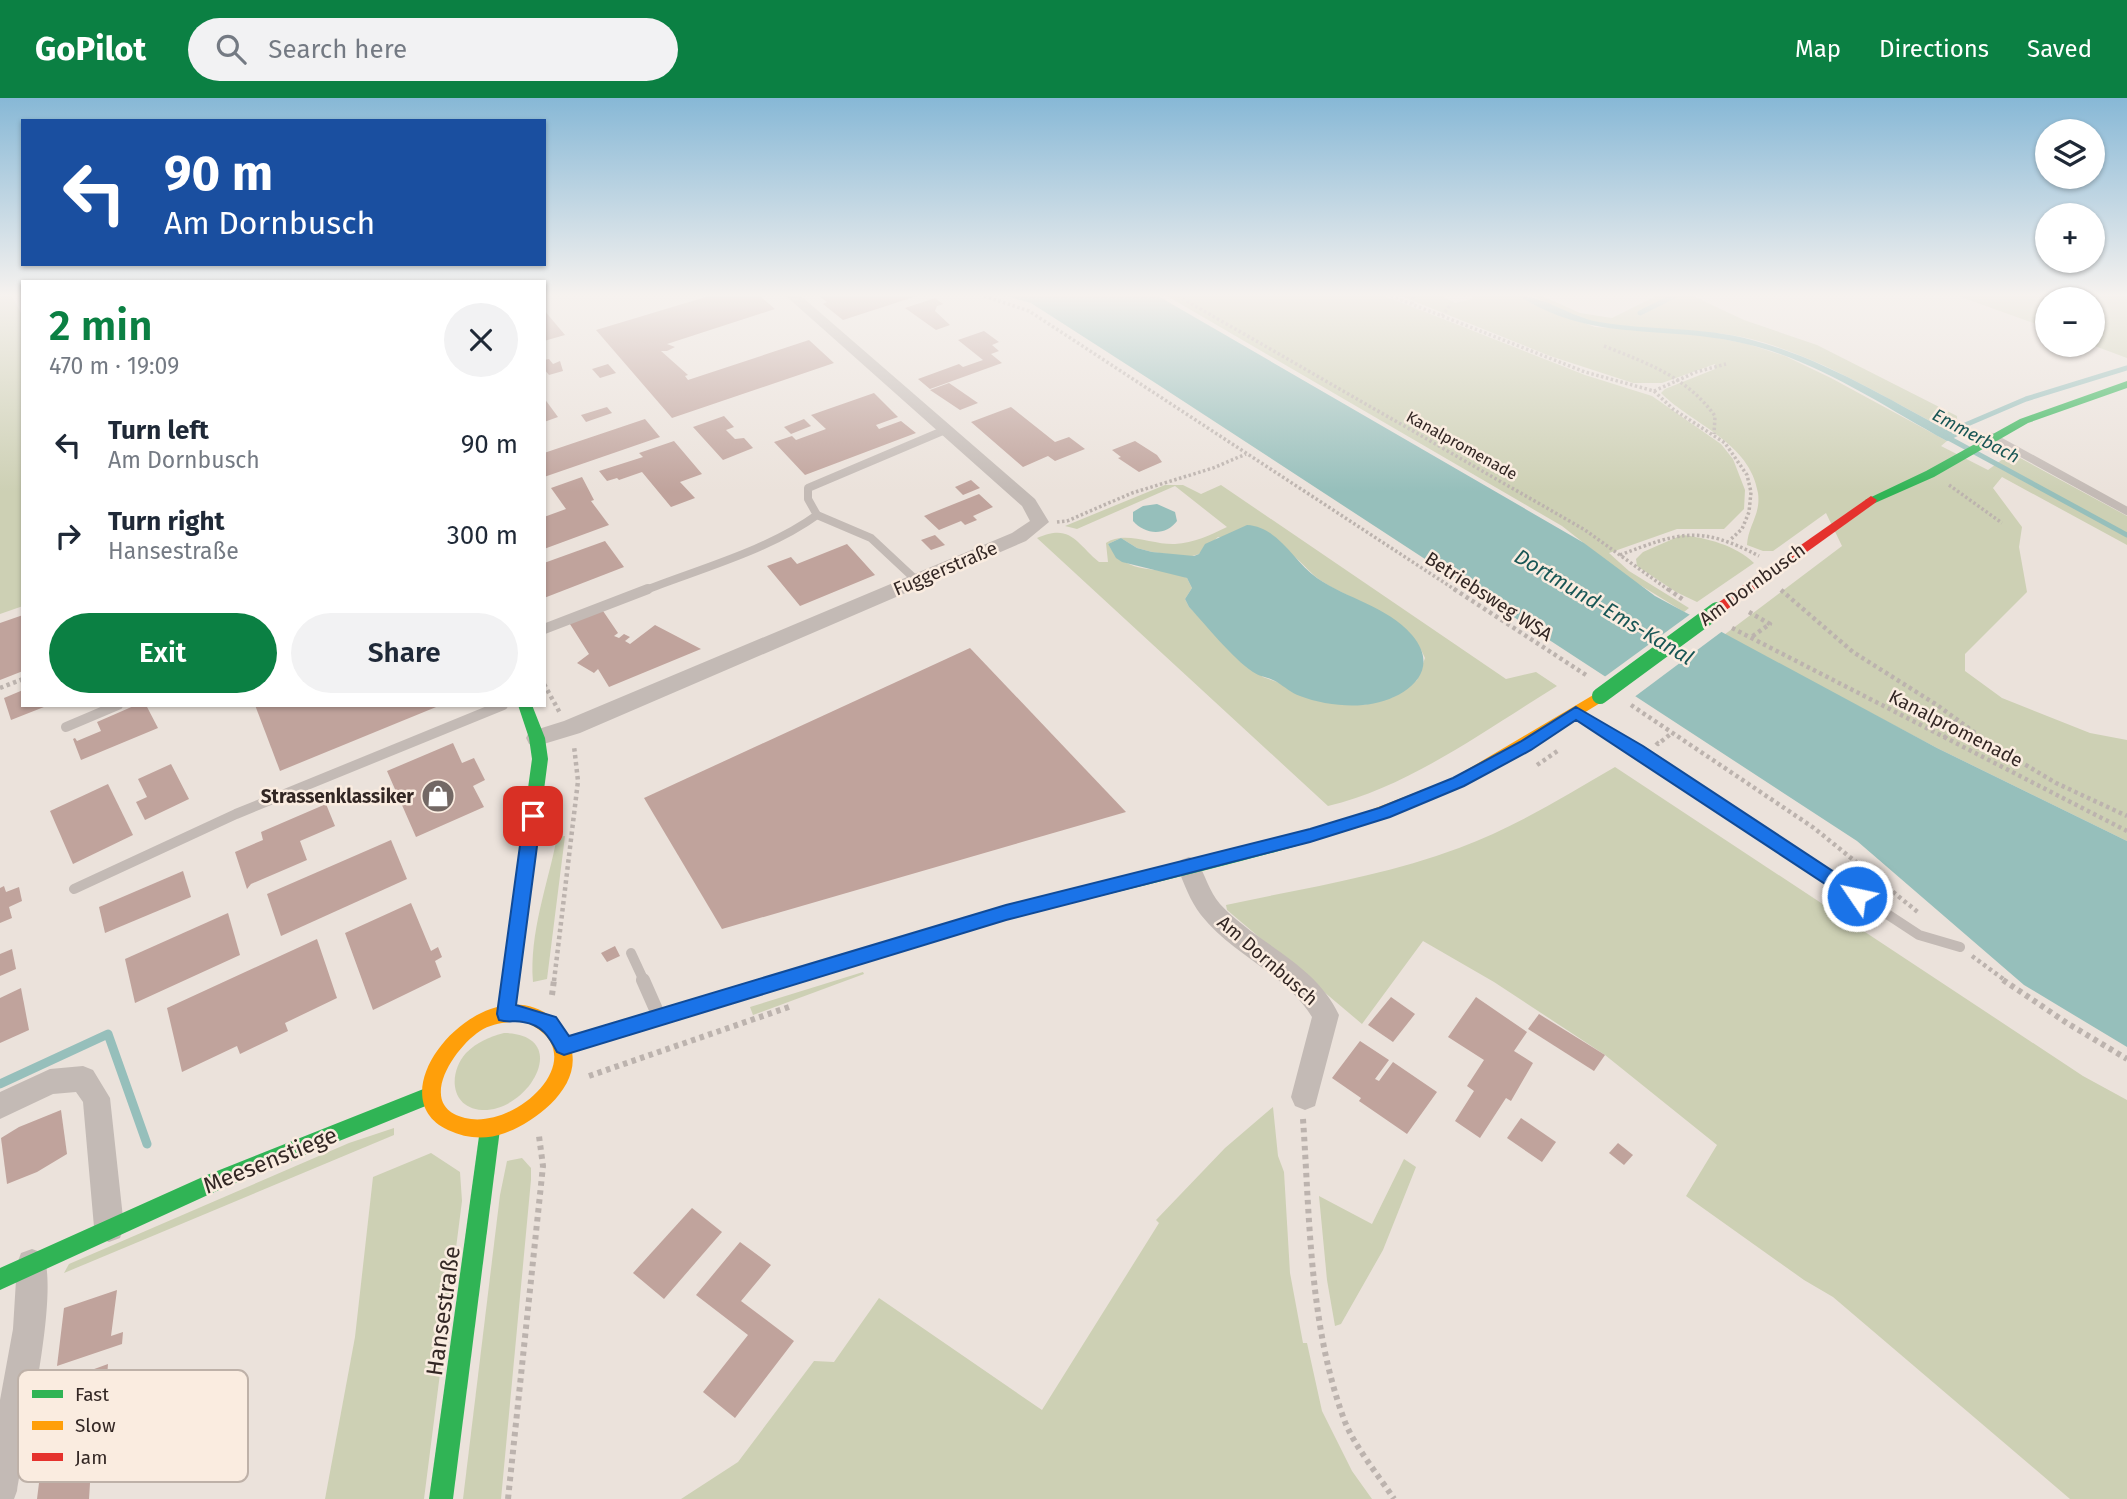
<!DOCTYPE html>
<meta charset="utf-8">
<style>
:root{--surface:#fff;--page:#f2f2f3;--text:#1f2937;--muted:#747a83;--accent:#0b8043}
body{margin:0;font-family:"Fira Sans",sans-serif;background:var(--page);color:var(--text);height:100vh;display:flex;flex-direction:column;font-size:26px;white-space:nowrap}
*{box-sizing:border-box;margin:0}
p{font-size:23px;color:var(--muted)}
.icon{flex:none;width:38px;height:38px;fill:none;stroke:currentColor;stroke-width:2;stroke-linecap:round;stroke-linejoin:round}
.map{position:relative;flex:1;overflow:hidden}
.sheet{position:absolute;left:21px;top:182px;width:525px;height:427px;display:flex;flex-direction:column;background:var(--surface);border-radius:0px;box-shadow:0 2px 5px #0004}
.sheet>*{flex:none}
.guide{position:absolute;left:21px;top:21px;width:525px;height:147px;border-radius:0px;box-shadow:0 2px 5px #0004;background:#1a4fa0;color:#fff;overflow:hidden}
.fabs{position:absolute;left:2035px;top:21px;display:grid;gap:14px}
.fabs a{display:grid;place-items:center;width:70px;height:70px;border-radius:50%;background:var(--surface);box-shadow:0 2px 5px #0004;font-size:35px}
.pin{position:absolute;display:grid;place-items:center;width:60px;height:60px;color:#fff;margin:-30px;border-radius:14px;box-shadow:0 4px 10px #0006}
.me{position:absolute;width:77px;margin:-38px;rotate:304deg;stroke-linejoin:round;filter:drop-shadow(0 0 5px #0008)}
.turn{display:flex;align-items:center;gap:24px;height:147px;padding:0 28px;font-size:32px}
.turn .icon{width:91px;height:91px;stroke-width:2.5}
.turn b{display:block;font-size:49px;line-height:60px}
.round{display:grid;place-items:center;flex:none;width:74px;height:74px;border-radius:37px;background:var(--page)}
.head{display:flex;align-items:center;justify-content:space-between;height:119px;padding:0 28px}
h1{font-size:42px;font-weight:600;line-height:52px;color:var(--accent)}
.cta{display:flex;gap:14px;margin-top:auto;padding:14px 28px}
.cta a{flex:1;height:80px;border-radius:42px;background:var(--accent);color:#fff;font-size:28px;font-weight:600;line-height:80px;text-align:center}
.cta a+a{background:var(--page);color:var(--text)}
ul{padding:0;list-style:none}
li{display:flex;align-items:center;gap:21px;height:91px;padding:0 28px}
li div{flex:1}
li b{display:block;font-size:26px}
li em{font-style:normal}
header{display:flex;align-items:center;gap:42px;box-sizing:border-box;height:98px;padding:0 35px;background:var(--accent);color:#fff}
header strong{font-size:33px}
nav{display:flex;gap:38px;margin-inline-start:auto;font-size:24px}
.search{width:490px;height:63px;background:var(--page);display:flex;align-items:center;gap:18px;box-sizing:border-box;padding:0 24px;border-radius:38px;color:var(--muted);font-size:26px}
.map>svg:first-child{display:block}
</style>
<header>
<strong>GoPilot</strong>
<div class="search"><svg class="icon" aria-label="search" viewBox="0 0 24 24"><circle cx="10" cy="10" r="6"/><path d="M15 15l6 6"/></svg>Search here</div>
<nav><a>Map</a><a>Directions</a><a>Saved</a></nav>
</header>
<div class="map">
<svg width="2127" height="1401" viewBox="0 0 2127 1401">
<rect width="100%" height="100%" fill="#ebe2db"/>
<!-- green -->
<g fill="#cdd0b4" fill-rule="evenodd">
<path d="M0 198H12L23 219V508L0 516Z"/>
<path d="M1167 198H1385L1585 277 1652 298 1721 346 1733 361 1745 392 1744 411 1724 431H1677L1609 455 1629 473 1689 510 1684 514 1627 479 1562 428Z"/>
<path d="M1401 198H1442L1455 205 1473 201 1471 198H1519L1533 206 1595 229 1702 237 1748 246 1785 258 1831 280 1947 343 1941 348 1988 372 2011 355 2127 418V447L2002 379 1993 390 2022 429 2019 449 2027 494 1965 556V573L2002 600 2090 635 2127 642V743L1937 650 1724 537 1842 448 1826 415 1773 453H1763L1747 447C1748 427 1761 417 1758 395 1750 344 1693 327 1661 295L1665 291 1715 271V266L1662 285H1633L1550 258Z"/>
<path d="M1534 198H1542L1580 215 1612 220 1656 198H1693L1744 222 1817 247 1957 318 1958 338C1891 303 1824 260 1751 241 1697 228 1641 235 1587 222 1568 217 1551 207 1534 198Z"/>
<path d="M1958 198H2127V260L2092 247 2093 201H2048L2047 230Z"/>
<path d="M1165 387H1183L1201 396 1221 387 1506 581 1536 574 1557 588C1487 631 1409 689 1328 708L1037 440C1071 425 1076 445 1099 464H1108L1106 445C1124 432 1153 447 1175 446 1194 445 1210 437 1227 429L1175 388 1077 431 1065 428ZM1218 439C1240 444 1265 447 1287 455 1298 458 1309 475 1320 482 1357 507 1406 514 1425 560L1417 582 1393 599 1364 607 1339 606 1263 579 1189 509 1185 501 1192 490 1187 480C1159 465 1128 481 1108 446L1121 440 1137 450 1152 454 1189 459 1199 456Z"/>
<path d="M1682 437C1707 440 1735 447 1754 465L1697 504 1676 494 1637 468 1636 461 1643 454Z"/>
<path d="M1615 669 2083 978 2127 1002V1401H2070L1833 1199 1804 1182 1686 1098 1717 1047 1605 957 1494 884 1423 843 1362 926 1227 812 1226 807C1304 790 1385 778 1459 750 1514 730 1565 698 1615 669Z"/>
<path d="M565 738 547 881 533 884C529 835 548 786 557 739Z"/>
<path d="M863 874 864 876 753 917 750 909Z"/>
<path d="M504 935C573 936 530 1014 482 1012 450 1010 448 975 466 955 477 944 489 939 504 935Z"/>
<path d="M1273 1009 1278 1058 1284 1074 1290 1175 1303 1245H1307L1322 1313 1352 1373 1372 1401H681L738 1364 814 1263 834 1264 879 1200 1042 1312 1159 1125 1156 1122 1225 1050Z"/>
<path d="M394 1030V1037L64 1175 69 1166 349 1045Z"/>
<path d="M431 1055 460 1074 462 1103 424 1401H325L355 1239 373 1079Z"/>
<path d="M522 1060 531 1070V1082L501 1401H463L500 1097 507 1063Z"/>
<path d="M1404 1061 1416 1069 1383 1152 1341 1226 1335 1228 1327 1182 1319 1098 1372 1126Z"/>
</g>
<!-- water -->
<g fill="#96bfbb">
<path d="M1007 198H1158L1584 445 1655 498 1937 650 2127 743V949L2024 887 1857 743 1157 286 1031 205Z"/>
<path d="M1519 198C1544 198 1570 219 1599 224 1650 233 1701 228 1752 242 1825 261 1891 303 1958 338L1947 343C1883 308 1817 262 1746 246 1664 226 1594 246 1519 198Z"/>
<path d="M1157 406 1175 414 1177 423C1166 438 1145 437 1133 423V414L1143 408Z"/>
<path d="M1247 427C1279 429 1293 463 1317 480 1347 501 1387 508 1412 537 1445 576 1400 604 1363 607 1343 609 1318 605 1300 598 1291 595 1285 589 1277 584 1269 579 1260 579 1253 574 1231 559 1208 529 1189 509L1185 501 1192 490 1187 480 1122 464 1116 460 1108 446 1121 440 1137 450 1152 454 1194 458 1199 456 1205 446Z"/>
</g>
<!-- pier -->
<path fill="#ebe2db" d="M1692 515 1724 532 1633 600 1603 580Z"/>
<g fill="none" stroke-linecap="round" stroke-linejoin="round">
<!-- stream-far1 -->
<g stroke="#96bfbb" stroke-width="5">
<path d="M1640 215 1674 198"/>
<path d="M1944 336 2026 301 2127 270"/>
<path d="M1943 337 2127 437"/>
</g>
<!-- stream -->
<path stroke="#96bfbb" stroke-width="9" d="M0 986 108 936 147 1046"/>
</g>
<!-- building -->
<g fill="#c0a39c">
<path d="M709 198H760L775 211 667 246 675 249 667 253H661L688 277 685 278 688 282 809 242 834 265 672 320 596 232Z"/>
<path d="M819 198H917L843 222 823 206 827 204Z"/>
<path d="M935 200 943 206 937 208 935 213 950 227 936 232 905 210Z"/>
<path d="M544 212 565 237 544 243Z"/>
<path d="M984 233 999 244 992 247 999 253 991 256 1002 265 930 291 918 281 959 266 963 269 983 262 958 242Z"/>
<path d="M549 261 553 266 560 263 563 273 549 277 544 271V262Z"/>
<path d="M608 266 616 275 600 280 592 271Z"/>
<path d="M949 285 978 305 960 312 930 292Z"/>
<path d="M874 295 898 319 876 327 879 331 901 323 916 335 805 377 774 344 792 338 796 342 826 331 811 317Z"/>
<path d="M544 300 558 319 544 324Z"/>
<path d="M607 309 612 315 586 324 581 317Z"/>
<path d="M1011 309 1055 344 1069 339 1085 351 1055 363 1048 358 1023 369 971 324Z"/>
<path d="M724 318 734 329 726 332 735 341 744 340 753 350 723 362 693 329Z"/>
<path d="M645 321 660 339 544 379V355Z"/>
<path d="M804 321 811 328 791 336 784 329Z"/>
<path d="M674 343 702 376 680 384 695 400 671 409 642 374 619 382 617 380 607 383 599 373 643 359 639 355Z"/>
<path d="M1135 343 1157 357 1162 364 1139 374 1118 360 1121 359 1112 352Z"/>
<path d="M582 379 594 402 591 403 609 427 544 451V419L566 411 551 390Z"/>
<path d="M971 382 980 390 963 397 955 389Z"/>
<path d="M979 396 993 409 973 418 977 422 965 427 961 423 939 432 924 418Z"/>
<path d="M935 437 945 447 931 452 921 442Z"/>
<path d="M605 443 624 469 544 500V465Z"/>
<path d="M847 446 875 477 800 508 767 468 791 459 797 466Z"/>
<path d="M601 510 618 535 614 538 619 540 624 536 630 539 625 543 630 546 655 527 701 551 609 589 598 571 594 575 577 565 589 556 568 523Z"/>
<path d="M23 517V573L0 582V525Z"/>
<path d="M970 550 1126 714 722 831 644 700Z"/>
<path d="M23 592V607H49L11 622 4 600Z"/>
<path d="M136 607H146L158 630 81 662 73 641 75 640 77 643 101 633 97 624Z"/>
<path d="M255 607H441L280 673Z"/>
<path d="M453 645 462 665 474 660 485 682 473 688 484 709 416 739 387 673Z"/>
<path d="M171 666 189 701 145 722 136 704 147 699 138 681Z"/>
<path d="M108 686 133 737 73 766 50 713Z"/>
<path d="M326 706 335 728 300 743 307 762 251 786 247 791 235 754 263 742 261 734Z"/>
<path d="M391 742 407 781 281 838 267 796Z"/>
<path d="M183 773 191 799 105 835 99 809Z"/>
<path d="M4 788 6 794 19 789 22 803 9 809 12 820 0 825V790Z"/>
<path d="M411 805 431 853 438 849 442 859 435 863 441 879 373 912 345 835Z"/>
<path d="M228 815 240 857 135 905 125 861Z"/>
<path d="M317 841 337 900 285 925 288 933 240 956 237 948 182 974 167 910Z"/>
<path d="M615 848 620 858 607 864 601 855Z"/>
<path d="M12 851 16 871 0 878V856Z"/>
<path d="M21 890 29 932 0 945V900Z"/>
<path d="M1391 899 1415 916 1393 944 1368 927Z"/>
<path d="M1476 899 1527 934 1514 953 1533 965 1511 1003 1506 1000 1480 1040 1455 1023 1474 993 1467 988 1484 962 1448 939Z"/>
<path d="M1539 916 1605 957 1594 973 1528 931Z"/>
<path d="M1360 943 1389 962 1375 981 1379 983 1393 964 1437 994 1407 1036 1359 1003 1361 1000 1332 980Z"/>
<path d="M61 1012 67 1056 37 1074 7 1086 1 1040 19 1029Z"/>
<path d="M1521 1020 1556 1044 1542 1064 1507 1040Z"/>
<path d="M1618 1045 1633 1057 1624 1067 1609 1055Z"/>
<path d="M692 1110 722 1134 664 1201 633 1175Z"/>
<path d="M740 1144 771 1167 741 1203 794 1243 735 1320 703 1294 748 1237 696 1197Z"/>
<path d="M117 1192 111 1238 123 1234 122 1246 57 1268 64 1210Z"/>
<path d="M108 1266 107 1279 111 1282 110 1296 104 1303 102 1315 113 1311 109 1345 95 1351 93 1367 96 1366 99 1382 90 1385 89 1401H37L41 1369 59 1362 61 1347 63 1331 46 1336 53 1286Z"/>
</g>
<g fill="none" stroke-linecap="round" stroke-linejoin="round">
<!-- path-far2 -->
<g stroke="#bcb3ae" stroke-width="3.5" stroke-dasharray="2.5 2.5" stroke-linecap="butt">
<path d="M984 198 1029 213 1457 493"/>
<path d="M1178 198 1585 432 1670 493"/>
<path d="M1391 198 1585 274 1654 293 1673 311 1725 345 1747 377 1751 394 1749 414 1742 431 1730 442"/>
<path d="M1412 206 1413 198"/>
<path d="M1442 218 1451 206"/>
<path d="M1604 248C1647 265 1687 279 1715 318L1714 336"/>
<path d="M1654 293 1696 274 1726 266"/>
<path d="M1949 387 2002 425"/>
<path d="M1057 424 1067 423 1132 395 1213 370 1246 356"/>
<path d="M1620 457C1681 434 1699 427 1759 458"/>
</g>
<!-- path-far1 -->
<g stroke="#bcb3ae" stroke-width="4.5" stroke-dasharray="3.5 3.5" stroke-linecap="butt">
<path d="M1454 491 1586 577"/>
<path d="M1668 491 1685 503"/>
<path d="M1781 492 1853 554 1937 607 1989 645 2056 685 2127 718"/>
<path d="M1749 514 1770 526 1750 540"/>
<path d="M1732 530 2127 733"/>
<path d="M544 586 560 615"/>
<path d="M0 590 23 581"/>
<path d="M1631 607 1814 730 1919 815"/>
<path d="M1944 640 1956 629 1954 622"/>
<path d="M1656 644 1658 646 1672 635"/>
<path d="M1537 667 1559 652"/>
<path d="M1972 858 2006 883"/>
<path d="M554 883 578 683 574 648"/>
</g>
<!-- path -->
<g stroke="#bcb3ae" stroke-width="6" stroke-dasharray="4.5 4.5" stroke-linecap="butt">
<path d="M2003 882 2067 925 2127 961"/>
<path d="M552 897 554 882"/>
<path d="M589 978 789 909"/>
<path d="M1303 1021C1310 1122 1309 1228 1345 1324 1355 1349 1379 1378 1394 1401"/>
<path d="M508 1401 543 1068 539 1038"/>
</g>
<!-- lane-far2 -->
<g stroke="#c3bab5" stroke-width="8">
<path d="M1992 339 2127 413"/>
<path d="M817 417 871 440 916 482"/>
<path d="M643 493C699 471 769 452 817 417L808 401V390L945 332"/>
</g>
<!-- lane-far1 -->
<g stroke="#c3bab5" stroke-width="10">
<path d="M544 531 648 491"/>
<path d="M1576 615 1614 637 1919 837 1960 849"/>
<path d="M66 629 118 607"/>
<path d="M74 791 236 716 503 607"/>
<path d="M631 855 644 883"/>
</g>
<!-- lane -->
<path stroke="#c3bab5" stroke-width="14" d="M643 882 658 916"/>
<!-- street -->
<g fill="#c3bab5" fill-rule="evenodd">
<path d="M786 198H801L1035 401 1049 424 1026 443 580 635 537 648 529 646 526 640 529 634 564 623 1012 435 1030 423 1022 408Z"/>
<path d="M1189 759 1197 762C1205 777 1209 793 1220 806 1257 846 1315 865 1339 917L1315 1008 1305 1012 1295 1008 1291 999 1312 919C1285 875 1232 857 1201 817 1190 803 1184 785 1177 769L1181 762Z"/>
<path d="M83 968 93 972 110 1000 124 1129 120 1140 109 1144 98 1140 94 1129 83 1004 76 994 53 996 0 1021V994L50 971Z"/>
<path d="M32 1151 43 1155C60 1196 25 1343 17 1393L14 1401H0V1302L13 1231 17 1166 21 1155Z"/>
</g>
<!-- fast -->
<g fill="#30b455" fill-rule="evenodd">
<path d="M2127 283V290L2028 325 1934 379 1875 405 1871 406 1865 402 1926 373 2020 321Z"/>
<path d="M518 607H532L545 640 548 661 515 916 512 922 506 924 500 922 497 916 532 661 529 640Z"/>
<path d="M1356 718 1362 720 1364 724 1362 728C1224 773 1081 799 942 840L936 838 933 833 936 828 1006 807 1310 732Z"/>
<path d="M431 988 438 991 441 997 438 1003 221 1091 0 1192V1170L207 1077Z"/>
<path d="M490 1022 497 1024 500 1031 453 1401H429L480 1031 483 1024Z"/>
</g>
<!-- slow -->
<g fill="#ff9f0a" fill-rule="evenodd">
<path d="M1600 593 1605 594 1607 598 1605 602 1465 688 1356 730 1350 728 1348 724 1350 720 1453 680Z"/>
<path d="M942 826 948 828 951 833 948 838 572 954C579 991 535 1024 505 1035 486 1042 467 1041 448 1032 364 993 506 842 568 938ZM522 923C600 952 519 1033 465 1020 415 1008 454 950 480 933 492 925 507 924 522 923Z"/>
</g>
<!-- jam -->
<path fill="#e5322d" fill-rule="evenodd" d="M1871 398 1877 402 1875 405 1722 515H1712L1710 512 1712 509Z"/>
<!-- fast-bridge -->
<path stroke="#30b455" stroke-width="16" d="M1600 598 1717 512"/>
</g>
<!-- sky -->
<linearGradient id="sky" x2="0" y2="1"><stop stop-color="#87b8d6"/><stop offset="0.5" stop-color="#f6f2ef"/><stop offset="1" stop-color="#f6f2ef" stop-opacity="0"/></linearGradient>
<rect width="2127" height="394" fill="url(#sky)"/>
<!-- route -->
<path fill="#1a73e8" stroke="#114b97" stroke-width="2" d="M1576 609 1643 648 1863 793 1866 798 1863 803H1851L1576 622 1531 652 1464 688 1390 719 1310 744 1006 822 564 957 557 954C549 938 542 927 523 924 515 922 508 925 499 922L497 916 524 718 533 712 541 718 516 907 556 919 569 938 1006 807 1310 731 1379 710 1453 680 1520 644Z"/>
<!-- icons -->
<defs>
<symbol id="shop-disc" viewBox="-11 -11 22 22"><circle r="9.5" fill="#736864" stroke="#faece0"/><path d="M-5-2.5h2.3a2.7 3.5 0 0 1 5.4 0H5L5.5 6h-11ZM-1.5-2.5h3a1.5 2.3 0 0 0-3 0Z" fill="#fff"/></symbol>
</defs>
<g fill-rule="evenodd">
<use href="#shop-disc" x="419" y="679" width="38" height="38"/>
</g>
<g text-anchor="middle" stroke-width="5" stroke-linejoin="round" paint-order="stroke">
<!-- far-street labels -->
<g font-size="16" fill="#332724" stroke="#faece0">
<text transform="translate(1462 347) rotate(29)" y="6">Kanalpromenade</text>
</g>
<!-- far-water labels -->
<g font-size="18" font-style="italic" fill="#185655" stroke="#faece0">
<text transform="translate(1976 338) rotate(28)" y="6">Emmerbach</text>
</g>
<!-- street labels -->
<g font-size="19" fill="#332724" stroke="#faece0">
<text transform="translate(945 470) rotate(-23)" y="7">Fuggerstraße</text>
<text transform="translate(1752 486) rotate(-36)" y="7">Am Dornbusch</text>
<text transform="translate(1489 498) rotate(33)" y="7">Betriebsweg WSA</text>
<text transform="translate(1956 630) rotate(27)" y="7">Kanalpromenade</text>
<text transform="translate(1268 862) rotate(41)" y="7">Am Dornbusch</text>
</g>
<!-- poi labels -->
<g font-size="19" font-weight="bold" fill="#332724" stroke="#faece0" text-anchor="end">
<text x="414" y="705">Strassenklassiker</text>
</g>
<!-- water labels -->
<g font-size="21" font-style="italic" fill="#185655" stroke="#faece0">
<text transform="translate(1604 509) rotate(31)" y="7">Dortmund-Ems-Kanal</text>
</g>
<!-- near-street labels -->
<g font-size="23" fill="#332724" stroke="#faece0">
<text transform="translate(270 1062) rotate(-22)" y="8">Meesenstiege</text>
<text transform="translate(443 1213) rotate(-82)" y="8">Hansestraße</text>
</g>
</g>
<!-- legend -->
<rect x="18" y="1272" width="230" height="112" rx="10" fill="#faece0" stroke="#beb1a8" stroke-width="2"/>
<rect x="32" y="1292" width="31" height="8" fill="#30b455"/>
<rect x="32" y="1323" width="31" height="9" fill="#ff9f0a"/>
<rect x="32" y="1355" width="31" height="8" fill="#e5322d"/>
<g font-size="19" fill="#332724">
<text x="75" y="1303">Fast</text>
<text x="75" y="1334">Slow</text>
<text x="75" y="1366">Jam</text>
</g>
</svg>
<div class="fabs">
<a><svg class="icon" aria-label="layers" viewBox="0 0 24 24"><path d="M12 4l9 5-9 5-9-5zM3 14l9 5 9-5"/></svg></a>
<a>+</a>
<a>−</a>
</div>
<div class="pin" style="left:533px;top:718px;background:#d93025"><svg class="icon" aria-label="arrive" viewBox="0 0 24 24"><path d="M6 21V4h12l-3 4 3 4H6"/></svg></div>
<svg class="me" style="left:1857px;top:798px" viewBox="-20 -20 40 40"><circle r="17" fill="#1a73e8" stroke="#fff" stroke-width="3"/><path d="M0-11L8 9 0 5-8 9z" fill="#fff"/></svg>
<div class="guide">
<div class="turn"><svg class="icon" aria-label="left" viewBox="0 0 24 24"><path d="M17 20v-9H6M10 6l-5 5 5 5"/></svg><div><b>90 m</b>Am Dornbusch</div></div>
</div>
<section class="sheet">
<div class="head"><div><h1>2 min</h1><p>470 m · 19:09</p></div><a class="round"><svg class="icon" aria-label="close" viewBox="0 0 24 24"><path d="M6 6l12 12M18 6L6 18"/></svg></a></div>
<ul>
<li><svg class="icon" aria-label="left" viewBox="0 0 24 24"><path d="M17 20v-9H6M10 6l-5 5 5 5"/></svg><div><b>Turn left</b><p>Am Dornbusch</p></div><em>90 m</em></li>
<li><svg class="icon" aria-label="right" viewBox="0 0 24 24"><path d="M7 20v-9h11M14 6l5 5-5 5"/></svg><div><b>Turn right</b><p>Hansestraße</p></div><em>300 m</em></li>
</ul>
<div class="cta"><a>Exit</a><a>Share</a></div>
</section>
</div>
